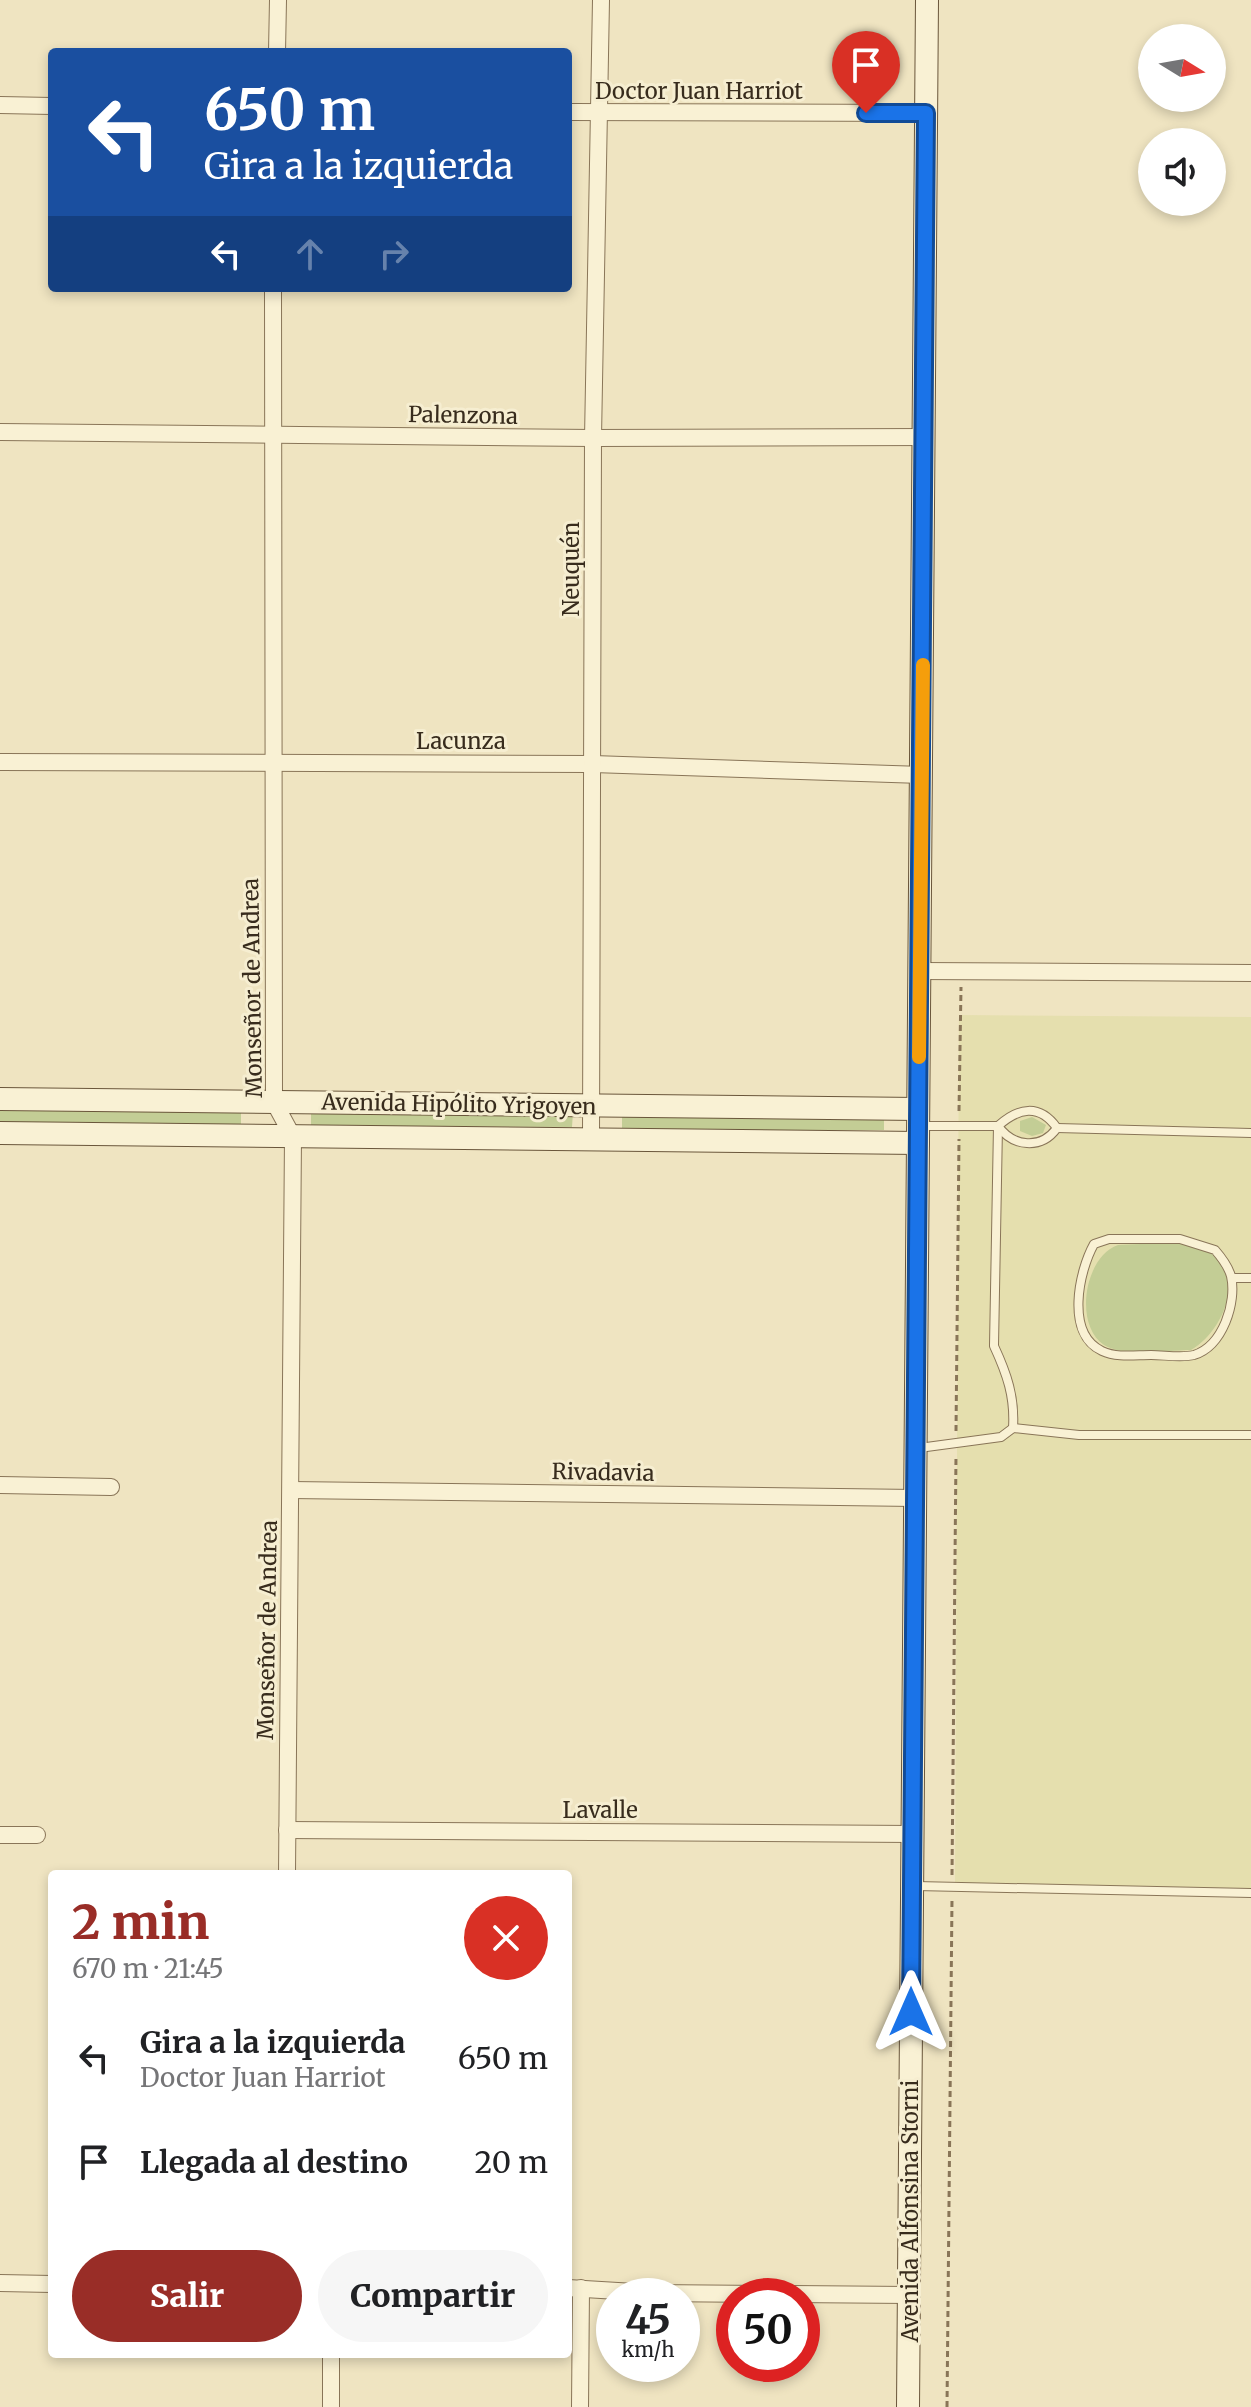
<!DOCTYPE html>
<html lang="es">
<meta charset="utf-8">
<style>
:root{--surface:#fff;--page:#f6f6f6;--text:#202124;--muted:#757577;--accent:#992d27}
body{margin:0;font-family:Merriweather,serif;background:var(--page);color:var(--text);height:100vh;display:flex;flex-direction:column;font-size:30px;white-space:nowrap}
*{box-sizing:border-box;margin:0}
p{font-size:26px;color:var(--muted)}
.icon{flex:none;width:44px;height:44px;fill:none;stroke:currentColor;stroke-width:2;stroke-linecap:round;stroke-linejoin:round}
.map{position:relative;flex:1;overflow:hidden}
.panel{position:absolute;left:48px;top:1870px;width:524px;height:488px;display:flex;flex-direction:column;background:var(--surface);border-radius:8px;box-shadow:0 4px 12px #0003}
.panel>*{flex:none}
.guide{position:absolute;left:48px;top:48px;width:524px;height:244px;border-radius:8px;box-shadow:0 4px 12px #0003;background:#1a4fa0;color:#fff;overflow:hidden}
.needle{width:52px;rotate:101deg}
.buttons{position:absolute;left:1138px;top:24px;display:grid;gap:16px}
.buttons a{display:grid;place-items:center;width:88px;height:88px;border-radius:50%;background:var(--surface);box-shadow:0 4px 12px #0003;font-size:40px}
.speed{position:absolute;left:596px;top:2278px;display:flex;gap:16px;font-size:40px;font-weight:700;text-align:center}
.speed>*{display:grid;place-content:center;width:104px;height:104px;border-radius:50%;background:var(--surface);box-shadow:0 4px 12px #0003;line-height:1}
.speed small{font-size:20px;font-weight:400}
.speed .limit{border:12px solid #d22;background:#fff;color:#111}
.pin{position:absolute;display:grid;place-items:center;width:68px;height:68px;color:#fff;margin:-82px -34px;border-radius:50% 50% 50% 0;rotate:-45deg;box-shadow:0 0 8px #0007}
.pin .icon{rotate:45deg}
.me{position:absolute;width:88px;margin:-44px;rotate:0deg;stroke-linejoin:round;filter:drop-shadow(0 0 6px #0008)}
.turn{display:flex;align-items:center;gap:28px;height:168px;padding:0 24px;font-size:36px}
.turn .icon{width:104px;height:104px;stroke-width:2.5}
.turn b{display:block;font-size:56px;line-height:68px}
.lanes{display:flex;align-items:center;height:76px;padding:0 24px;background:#0003;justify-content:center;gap:40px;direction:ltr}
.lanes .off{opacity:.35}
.round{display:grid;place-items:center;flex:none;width:84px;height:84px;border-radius:42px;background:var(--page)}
.headline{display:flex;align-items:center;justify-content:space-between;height:136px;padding:0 24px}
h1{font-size:48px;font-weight:800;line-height:60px;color:var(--accent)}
.cta{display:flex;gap:16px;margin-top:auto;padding:16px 24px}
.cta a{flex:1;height:92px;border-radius:48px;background:var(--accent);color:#fff;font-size:32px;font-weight:800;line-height:92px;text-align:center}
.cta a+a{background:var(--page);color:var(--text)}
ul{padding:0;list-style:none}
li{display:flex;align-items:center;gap:24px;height:104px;padding:0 24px}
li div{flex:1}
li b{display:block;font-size:30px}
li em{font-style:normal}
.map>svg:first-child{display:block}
</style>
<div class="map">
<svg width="1251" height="2407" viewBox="0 0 1251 2407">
<rect width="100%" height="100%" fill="#efe4c1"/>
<!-- farmland -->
<path fill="#e5dfae" d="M959 1015 1251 1017V1894L955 1889Z"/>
<!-- green -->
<g fill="#c3cd95">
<path d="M0 1109 241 1110V1125L0 1124Z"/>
<path d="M311 1112H573L572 1127 311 1126Z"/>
<path d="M622 1115 884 1116V1130H622Z"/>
<path d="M1032 1117 1046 1125 1043 1133 1032 1136 1020 1131V1121Z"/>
<path d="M1118 1245C1145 1245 1190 1237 1212 1254 1247 1280 1220 1334 1191 1350 1167 1350 1125 1358 1104 1345 1073 1324 1085 1256 1118 1245Z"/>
</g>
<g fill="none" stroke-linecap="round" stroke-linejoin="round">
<defs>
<g id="lane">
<path d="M919 1126H998C1018 1108 1039 1103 1057 1128 1041 1150 1013 1147 998 1126"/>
<path d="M1057 1128 1251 1133"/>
<path d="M1109 1239H1180L1215 1250C1222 1258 1228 1266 1231 1276 1237 1302 1223 1346 1194 1355 1182 1358 1164 1355 1151 1355 1135 1355 1117 1358 1102 1351 1065 1334 1079 1271 1094 1244Z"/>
<path d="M1232 1278H1251"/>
<path d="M1013 1428 1079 1435H1251"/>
<path d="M919 1448 1001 1437 1013 1428C1015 1397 1007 1374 994 1346L998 1126"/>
<path d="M916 1886 1251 1893"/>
</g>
<g id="street">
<path d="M277 52 278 0"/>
<path d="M0 105 52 106"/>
<path d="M568 112 926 113"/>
<path d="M273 288 274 1102 293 1137 287 1874"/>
<path d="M0 432 593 438 926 437"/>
<path d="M0 762 593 764 922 775"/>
<path d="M919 971 1251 973"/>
<path d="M591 1139 593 438 601 0"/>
<path d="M0 1485 111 1487"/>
<path d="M291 1490 915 1498"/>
<path d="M287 1830 913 1834"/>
<path d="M0 1835H37"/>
<path d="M0 2283 52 2284"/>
<path d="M568 2288 651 2293 909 2295"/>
<path d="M331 2407V2354"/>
<path d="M580 2407 581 2288"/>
</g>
<g id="secondary">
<path d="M0 1099 918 1109"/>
<path d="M0 1133 918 1143"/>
<path d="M908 2407 927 0"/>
</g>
</defs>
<!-- lane casing -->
<use href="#lane" stroke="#897558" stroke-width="10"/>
<!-- street casing -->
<use href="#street" stroke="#897558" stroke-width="18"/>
<!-- secondary casing -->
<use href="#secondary" stroke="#6a563b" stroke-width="24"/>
<!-- path -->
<g stroke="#897558" stroke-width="3" stroke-dasharray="6 4" stroke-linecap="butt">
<path d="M959 1111 961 987"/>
<path d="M956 1431 959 1139"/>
<path d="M952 1875 956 1455"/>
<path d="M947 2407 952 1899"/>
</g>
<!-- lane -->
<use href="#lane" stroke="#f9f1d4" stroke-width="8"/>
<!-- street -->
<use href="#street" stroke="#f9f1d4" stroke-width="16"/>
<!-- secondary -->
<use href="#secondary" stroke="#f9f1d4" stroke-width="22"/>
</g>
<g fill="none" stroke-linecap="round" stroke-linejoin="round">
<defs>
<path id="route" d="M866 113H926L911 2012"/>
</defs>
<!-- route casing -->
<use href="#route" stroke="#114b97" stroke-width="20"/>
<!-- route -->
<use href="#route" stroke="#1a73e8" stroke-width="14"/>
<!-- slow -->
<path stroke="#f59e0b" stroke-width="14" d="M919 1057 923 665"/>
</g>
<g text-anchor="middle" stroke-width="6" stroke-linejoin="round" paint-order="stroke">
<!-- street labels -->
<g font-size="22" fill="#382c1d" stroke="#f6eed1">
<text x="699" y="99">Doctor Juan Harriot</text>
<text transform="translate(463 415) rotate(1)" y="8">Palenzona</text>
<text transform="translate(571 569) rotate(-90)" y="8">Neuquén</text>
<text x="461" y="749">Lacunza</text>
<text transform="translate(252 988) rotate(-91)" y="8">Monseñor de Andrea</text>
<text transform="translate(459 1104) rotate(1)" y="8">Avenida Hipólito Yrigoyen</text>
<text transform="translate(603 1472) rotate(1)" y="8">Rivadavia</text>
<text transform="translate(267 1630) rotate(-89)" y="8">Monseñor de Andrea</text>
<text x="600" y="1818">Lavalle</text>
<text transform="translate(910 2211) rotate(-90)" y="8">Avenida Alfonsina Storni</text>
</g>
</g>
</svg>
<div class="buttons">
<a><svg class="needle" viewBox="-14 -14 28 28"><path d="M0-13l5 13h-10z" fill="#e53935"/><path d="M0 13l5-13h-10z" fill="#757577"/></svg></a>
<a><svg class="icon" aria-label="sound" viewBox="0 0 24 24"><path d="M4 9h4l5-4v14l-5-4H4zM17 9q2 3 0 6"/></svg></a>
</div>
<div class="speed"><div>45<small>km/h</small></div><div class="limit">50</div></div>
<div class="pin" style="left:866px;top:113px;background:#d93025"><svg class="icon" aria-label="arrive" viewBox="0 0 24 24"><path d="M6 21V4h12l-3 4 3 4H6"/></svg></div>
<svg class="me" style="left:911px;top:2012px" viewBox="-20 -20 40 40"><path d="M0-17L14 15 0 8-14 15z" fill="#1a73e8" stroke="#fff" stroke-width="4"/></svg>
<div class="guide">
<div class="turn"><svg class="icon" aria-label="left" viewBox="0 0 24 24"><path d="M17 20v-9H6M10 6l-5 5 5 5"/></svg><div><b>650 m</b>Gira a la izquierda</div></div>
<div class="lanes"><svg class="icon" aria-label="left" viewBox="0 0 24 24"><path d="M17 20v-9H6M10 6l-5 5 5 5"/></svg><svg class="icon off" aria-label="ahead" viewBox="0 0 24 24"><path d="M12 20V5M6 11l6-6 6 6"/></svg><svg class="icon off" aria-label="right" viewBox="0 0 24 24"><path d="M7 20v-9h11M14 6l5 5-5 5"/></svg></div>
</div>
<section class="panel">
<div class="headline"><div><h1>2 min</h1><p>670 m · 21:45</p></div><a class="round" style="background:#d93025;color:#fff"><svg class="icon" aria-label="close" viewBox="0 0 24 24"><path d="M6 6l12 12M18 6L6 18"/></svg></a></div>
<ul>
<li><svg class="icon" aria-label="left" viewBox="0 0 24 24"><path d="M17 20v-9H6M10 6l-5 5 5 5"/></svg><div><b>Gira a la izquierda</b><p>Doctor Juan Harriot</p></div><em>650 m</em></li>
<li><svg class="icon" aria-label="arrive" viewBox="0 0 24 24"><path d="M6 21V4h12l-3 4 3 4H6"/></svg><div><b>Llegada al destino</b></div><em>20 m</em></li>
</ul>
<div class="cta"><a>Salir</a><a>Compartir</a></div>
</section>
</div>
